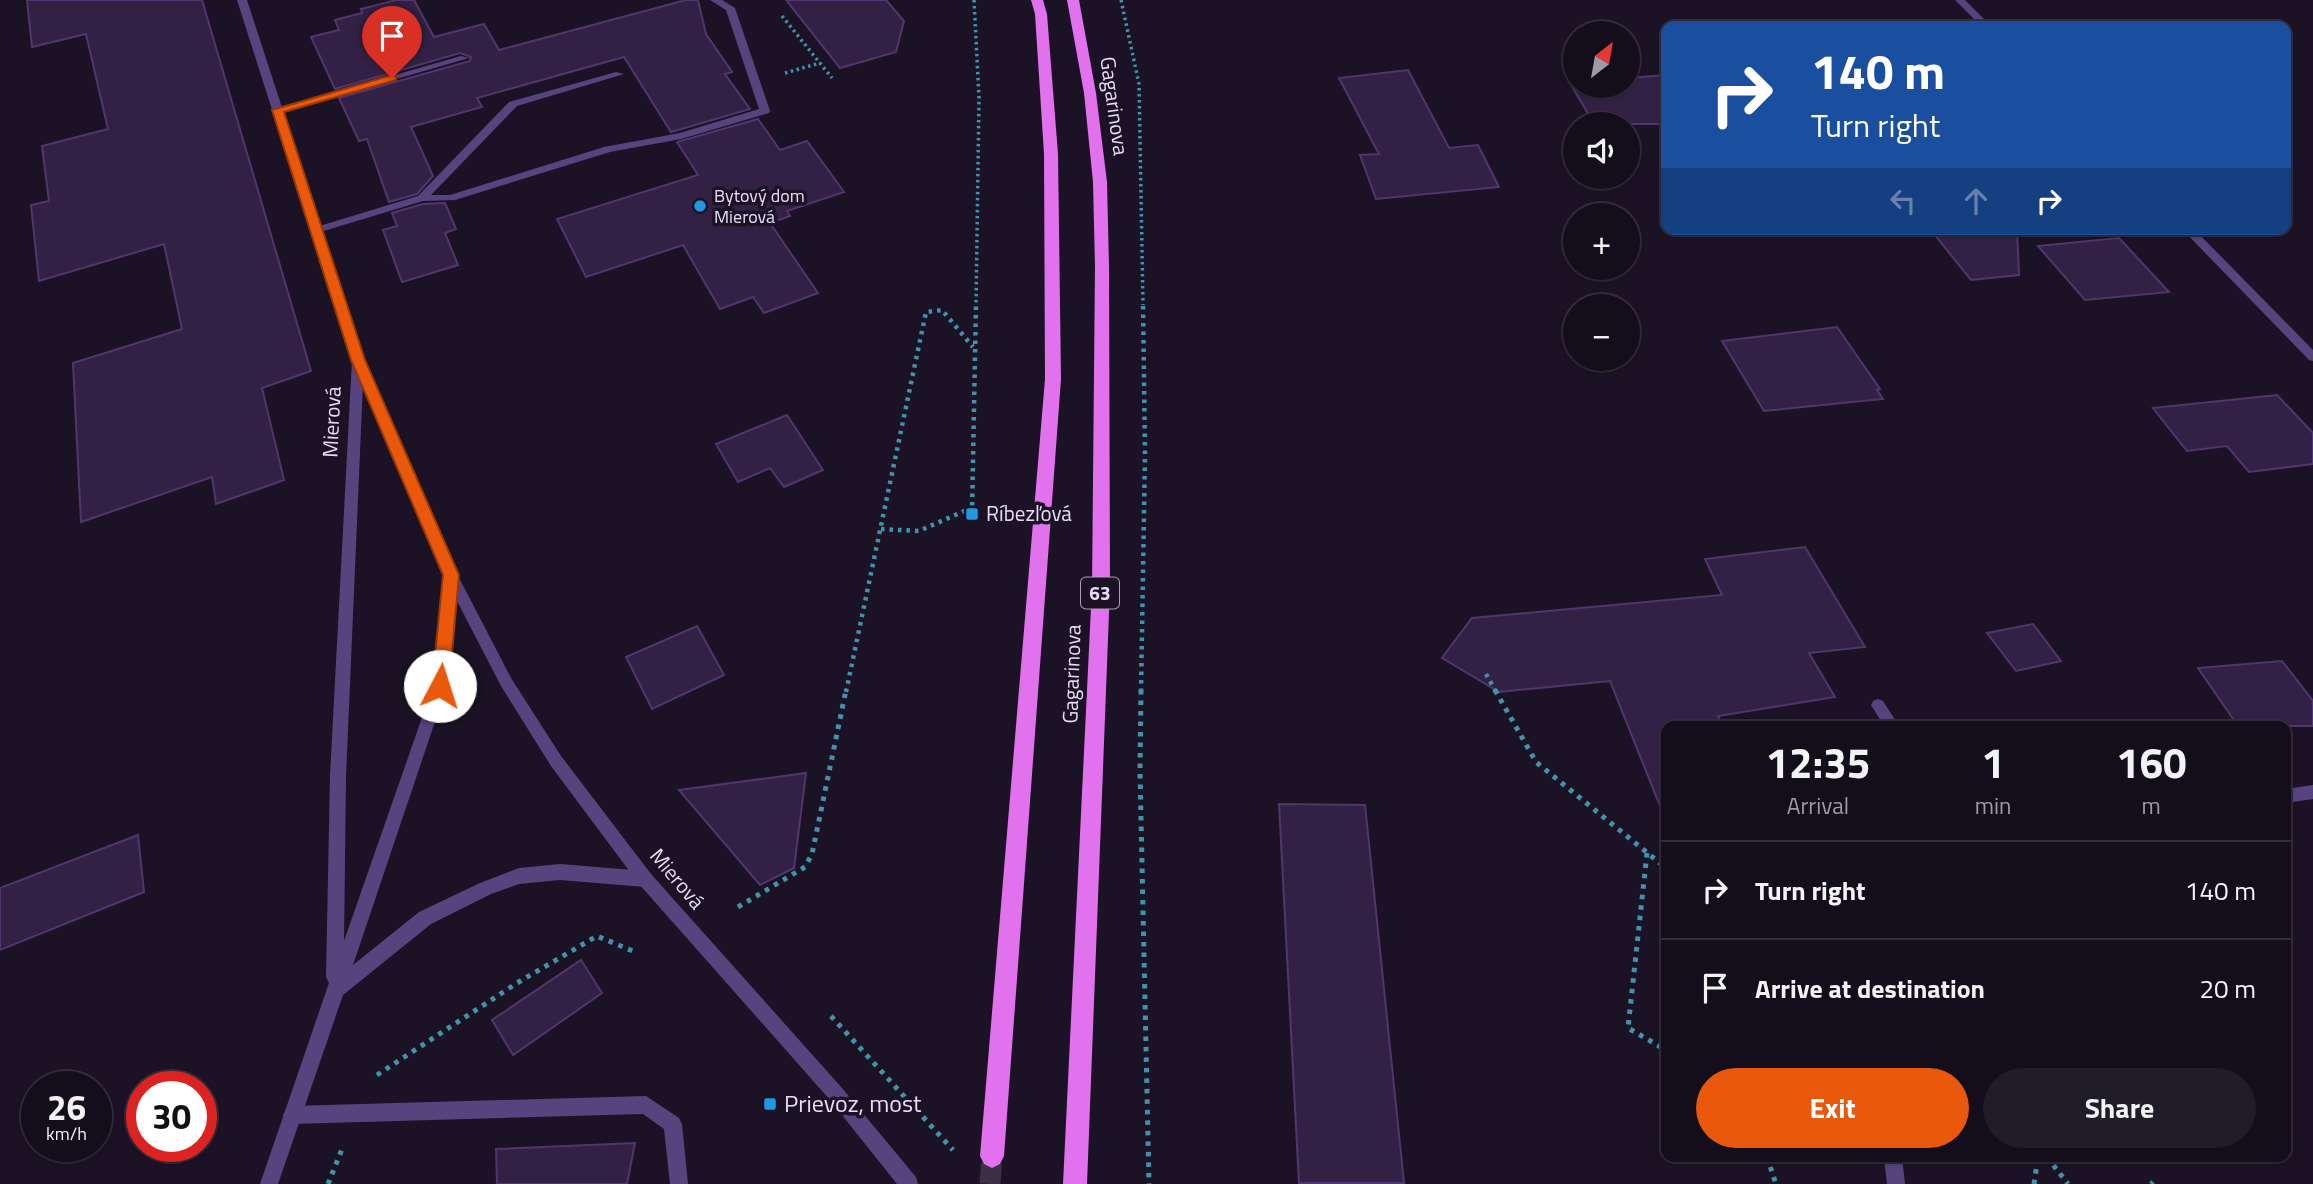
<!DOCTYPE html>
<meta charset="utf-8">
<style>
:root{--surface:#140e1c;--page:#211c29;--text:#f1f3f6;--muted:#9d9ca3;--line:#332e3b;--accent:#ea580c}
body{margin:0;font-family:"Titillium Web",sans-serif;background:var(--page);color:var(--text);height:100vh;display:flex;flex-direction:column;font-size:26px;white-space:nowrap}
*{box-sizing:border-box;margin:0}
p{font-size:23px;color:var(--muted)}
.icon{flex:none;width:38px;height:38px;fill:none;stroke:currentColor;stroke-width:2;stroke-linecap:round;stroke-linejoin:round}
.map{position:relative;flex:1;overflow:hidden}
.panel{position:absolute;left:1661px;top:721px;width:630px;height:441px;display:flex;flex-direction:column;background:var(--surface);border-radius:14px;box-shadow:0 2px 5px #0004,0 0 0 2px var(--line)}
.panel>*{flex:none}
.top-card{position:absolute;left:1661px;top:21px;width:630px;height:214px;border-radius:14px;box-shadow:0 2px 5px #0004,0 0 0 2px var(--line);background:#1a4fa0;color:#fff;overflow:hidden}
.needle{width:46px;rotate:31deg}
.fabs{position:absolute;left:1563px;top:21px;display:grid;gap:14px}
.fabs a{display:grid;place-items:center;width:77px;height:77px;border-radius:50%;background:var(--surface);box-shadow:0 2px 5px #0004,0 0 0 2px var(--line);font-size:35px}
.speed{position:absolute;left:21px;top:1071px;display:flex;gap:14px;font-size:35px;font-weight:700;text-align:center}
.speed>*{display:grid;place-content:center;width:91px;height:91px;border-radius:50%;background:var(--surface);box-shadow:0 2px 5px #0004,0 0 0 2px var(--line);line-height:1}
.speed small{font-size:18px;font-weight:400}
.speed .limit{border:10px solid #d22;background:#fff;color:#111}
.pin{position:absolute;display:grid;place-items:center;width:60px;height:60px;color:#fff;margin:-72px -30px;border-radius:50% 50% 50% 0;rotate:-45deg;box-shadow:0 0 7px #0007}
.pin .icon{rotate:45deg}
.me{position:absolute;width:77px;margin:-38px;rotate:5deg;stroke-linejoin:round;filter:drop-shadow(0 0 5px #0008)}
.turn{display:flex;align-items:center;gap:24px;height:147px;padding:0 35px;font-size:32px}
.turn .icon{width:91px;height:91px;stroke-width:2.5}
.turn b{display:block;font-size:49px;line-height:60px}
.lanes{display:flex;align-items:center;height:66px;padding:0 35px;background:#0003;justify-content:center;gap:35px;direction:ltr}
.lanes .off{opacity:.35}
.eta{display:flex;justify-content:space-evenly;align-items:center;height:119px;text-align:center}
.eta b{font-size:42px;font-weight:700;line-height:49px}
.action{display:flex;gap:14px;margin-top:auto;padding:14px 35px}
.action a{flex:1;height:80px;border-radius:42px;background:var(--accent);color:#fff;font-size:28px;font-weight:700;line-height:80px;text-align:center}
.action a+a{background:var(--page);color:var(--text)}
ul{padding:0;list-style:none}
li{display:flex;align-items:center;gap:21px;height:98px;padding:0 35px;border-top:2px solid var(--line)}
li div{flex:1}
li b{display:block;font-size:26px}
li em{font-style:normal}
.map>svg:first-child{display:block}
</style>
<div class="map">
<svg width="2313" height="1184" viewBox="0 0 2313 1184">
<rect width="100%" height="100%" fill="#1b1325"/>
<!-- building -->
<g fill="#322144" stroke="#50366d" stroke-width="2">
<path d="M27 0H202L311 371 262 388 284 480 216 504 212 477 81 522 73 363 182 329 164 244 39 281 31 205 49 201 42 146 108 129 86 34 32 47Z"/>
<path d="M396 0H414L434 37 484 24 499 50 686 0H698L706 34 732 72 725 74 750 109 671 132 624 57 477 98 482 107 411 127 433 176 417 194 389 202 367 139 359 141 339 98 470 61 471 57 460 53 335 89 311 37 339 30 335 20 362 13 361 9Z"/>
<path d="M786 0H886L904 21 896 52 840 68Z"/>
<path d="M1408 70 1449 148 1478 145 1499 187 1376 199 1360 155 1379 154 1339 78Z"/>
<path d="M1666 75V124H1594L1570 83 1575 82V86H1628V78Z"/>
<path d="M758 119 780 150 807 141 844 192 787 211 790 216 770 223 818 293 764 313 753 297 720 309 683 245 586 277 557 219 698 175 677 142Z"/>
<path d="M445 203 456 229 445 233 458 265 402 282 383 230 397 226 392 213 423 204Z"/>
<path d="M1930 229H2017L2019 275 1971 280Z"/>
<path d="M2119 238 2169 292 2085 300 2038 246Z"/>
<path d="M1837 327 1880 389 1877 390 1883 399 1764 411 1722 341Z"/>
<path d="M2277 395 2313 433V464L2249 472 2227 446 2187 451 2153 408Z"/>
<path d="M787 415 823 470 784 487 770 468 738 482 716 444Z"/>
<path d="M1805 547 1865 647 1809 653 1835 697 1718 716 1723 726H1666V816H1664L1610 681 1499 692 1442 658 1472 618 1722 595 1705 559Z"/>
<path d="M2033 624 2061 661 2016 671 1987 633Z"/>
<path d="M697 626 724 675 652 709 626 657Z"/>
<path d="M2282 661 2313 701V726H2238L2198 668Z"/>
<path d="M806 773 794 868 760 885 679 790Z"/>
<path d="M1279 804 1365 805 1404 1183H1299Z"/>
<path d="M138 835 144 892 0 950V888Z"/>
<path d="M581 960 602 993 513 1055 492 1020Z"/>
<path d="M635 1143 627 1184H497L496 1149Z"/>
</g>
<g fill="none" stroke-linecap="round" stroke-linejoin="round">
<!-- primary-tunnel -->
<path stroke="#3a3145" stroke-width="21" stroke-dasharray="21 10" stroke-linecap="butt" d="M990 1184 992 1156"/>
<!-- path-far2 -->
<g stroke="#4093aa" stroke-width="3.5" stroke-dasharray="2.5 3.5" stroke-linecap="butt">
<path d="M974 0 979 98 976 305"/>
<path d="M1121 0 1139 84 1143 305"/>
<path d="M782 16 832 78"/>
<path d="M785 73 820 63"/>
</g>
<!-- path-far1 -->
<g stroke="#4093aa" stroke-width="4.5" stroke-dasharray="3.5 5" stroke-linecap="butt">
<path d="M972 514 976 303"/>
<path d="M881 529 919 531 971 508"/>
<path d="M1486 674 1496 692"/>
<path d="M846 692 926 312 942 310 973 347"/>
<path d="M1141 692 1145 454 1143 303"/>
</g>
<!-- path -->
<g stroke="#4093aa" stroke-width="5" stroke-dasharray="4.5 6" stroke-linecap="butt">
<path d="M1141 690 1140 772 1149 1184"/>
<path d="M1495 690 1536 762 1666 868"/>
<path d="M1647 853 1628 1028 1666 1050"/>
<path d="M738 907 805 867 812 854 846 690"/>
<path d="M831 1016 953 1150"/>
<path d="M377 1075 517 983 597 936 635 952"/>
<path d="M1767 1157 1776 1184"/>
<path d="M2047 1157 2068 1184"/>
<path d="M328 1184 342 1149"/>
<path d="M2034 1184 2038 1157"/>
<path d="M2151 1184 2153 1182"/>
</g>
<!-- service -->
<g fill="#57447e" fill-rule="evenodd">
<path d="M710 0H722L735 8 770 111 769 113 681 139 610 152 455 200 423 201 317 233 311 230 313 228 418 196 509 102 616 72 624 74 517 106 431 195H450L604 147 680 133 759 109 726 10Z"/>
<path d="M461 56 469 58 282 112 273 110Z"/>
<path d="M1878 699 1883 701 1899 726H1884L1871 705 1873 701Z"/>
<path d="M646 1096 679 1118 682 1124 688 1184H670L664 1129 643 1114 292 1124 286 1121 283 1115 286 1109 292 1106Z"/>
</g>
<!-- minor -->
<g fill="#57447e" fill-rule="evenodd">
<path d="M1955 0H1965L1991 26H1981Z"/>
<path d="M2182 229H2194L2313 350V361L2309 360Z"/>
<path d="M358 356 364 360 346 776 344 941 433 686 444 575 446 571H456L458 575 447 686 353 965 419 912 480 883 519 868 560 864 645 871 651 874 653 879 651 884 645 887 560 880 519 884 491 894 431 924 343 995 278 1184H260L329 983 326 977 330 776 352 360Z"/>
<path d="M2313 785V799L2286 803V789Z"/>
<path d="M1884 1157H1902L1905 1184H1887Z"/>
</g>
<!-- tertiary -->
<path fill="#57447e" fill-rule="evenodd" d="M237 0H247L364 360 456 572 511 678 561 756 651 874 842 1088 916 1177 918 1184H897L830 1100 639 884 551 766 501 686 442 572 352 360Z"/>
<!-- primary -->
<g fill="#e171ec" fill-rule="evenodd">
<path d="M1031 0H1043L1047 14 1058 154 1061 379 1004 1156 1000 1164 992 1168 984 1164 980 1156 1045 379 1044 154 1035 14Z"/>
<path d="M1067 0H1079L1096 93 1107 182 1109 266 1110 587 1087 1184H1063L1092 587 1095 266 1093 182 1084 93Z"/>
</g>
</g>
<!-- route -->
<path fill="#ea580c" stroke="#983908" stroke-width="2" d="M392 75 396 76V80L284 112 365 360 459 575 449 686 446 691H435L432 686 443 575 351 360 272 110Z"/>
<!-- markers -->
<g fill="#2198e2" stroke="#1b1325" stroke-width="2.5">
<circle cx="700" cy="206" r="7"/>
<rect x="965" y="507" width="14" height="14" rx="3.5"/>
<rect x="763" y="1097" width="14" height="14" rx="3.5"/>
</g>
<g text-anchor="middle" stroke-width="7" stroke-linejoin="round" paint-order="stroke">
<!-- far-poi labels -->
<g font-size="18" fill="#e8dcfa" stroke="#1b1325" text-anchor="start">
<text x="714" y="202">Bytový dom<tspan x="714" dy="21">Mierová</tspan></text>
</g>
<!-- shield labels -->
<rect fill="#1b1325" stroke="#aaa0ba" stroke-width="2" x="1081" y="577.5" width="38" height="31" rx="5"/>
<g font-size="19" font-weight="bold" fill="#e8dcfa">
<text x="1100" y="600">63</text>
</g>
<!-- street labels -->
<g font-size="21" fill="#e8dcfa" stroke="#1b1325">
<text transform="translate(1114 106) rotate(82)" y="7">Gagarinova</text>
<text transform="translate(332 422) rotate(-87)" y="7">Mierová</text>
<text transform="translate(1072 674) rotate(-88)" y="7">Gagarinova</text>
<text transform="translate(677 879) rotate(50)" y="7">Mierová</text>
</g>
<!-- poi labels -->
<g font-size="21" fill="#e8dcfa" stroke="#1b1325" text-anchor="start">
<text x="986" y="521">Ríbezľová</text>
</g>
<!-- near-poi labels -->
<g font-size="24" fill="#e8dcfa" stroke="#1b1325" text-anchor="start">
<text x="784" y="1112">Prievoz, most</text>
</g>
</g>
</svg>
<div class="fabs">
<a><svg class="needle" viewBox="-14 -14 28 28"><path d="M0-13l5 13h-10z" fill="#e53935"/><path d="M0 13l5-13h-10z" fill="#9d9ca3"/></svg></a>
<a><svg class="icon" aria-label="sound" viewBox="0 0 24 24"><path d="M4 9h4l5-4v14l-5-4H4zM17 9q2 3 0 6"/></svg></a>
<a>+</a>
<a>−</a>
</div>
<div class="speed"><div>26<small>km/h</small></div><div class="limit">30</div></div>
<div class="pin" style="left:392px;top:78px;background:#d93025"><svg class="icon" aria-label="arrive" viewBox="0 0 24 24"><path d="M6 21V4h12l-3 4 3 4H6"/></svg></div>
<svg class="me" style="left:440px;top:686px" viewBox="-20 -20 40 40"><circle r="19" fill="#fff"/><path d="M0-13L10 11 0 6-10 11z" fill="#ea580c"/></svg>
<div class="top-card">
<div class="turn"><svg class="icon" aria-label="right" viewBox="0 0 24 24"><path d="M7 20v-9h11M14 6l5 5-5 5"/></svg><div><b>140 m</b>Turn right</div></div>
<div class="lanes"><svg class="icon off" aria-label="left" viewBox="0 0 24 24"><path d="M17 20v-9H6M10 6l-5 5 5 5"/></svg><svg class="icon off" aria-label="ahead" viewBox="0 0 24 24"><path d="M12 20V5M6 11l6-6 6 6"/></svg><svg class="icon" aria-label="right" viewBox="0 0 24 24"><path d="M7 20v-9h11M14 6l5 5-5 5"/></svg></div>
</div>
<section class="panel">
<div class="eta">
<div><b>12:35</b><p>Arrival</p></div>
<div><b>1</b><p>min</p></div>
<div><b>160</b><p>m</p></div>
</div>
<ul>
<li><svg class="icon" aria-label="right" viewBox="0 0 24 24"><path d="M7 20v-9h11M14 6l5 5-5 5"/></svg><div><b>Turn right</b></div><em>140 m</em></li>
<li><svg class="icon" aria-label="arrive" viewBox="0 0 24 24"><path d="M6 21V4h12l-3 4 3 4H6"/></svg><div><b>Arrive at destination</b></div><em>20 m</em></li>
</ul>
<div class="action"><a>Exit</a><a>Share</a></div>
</section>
</div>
